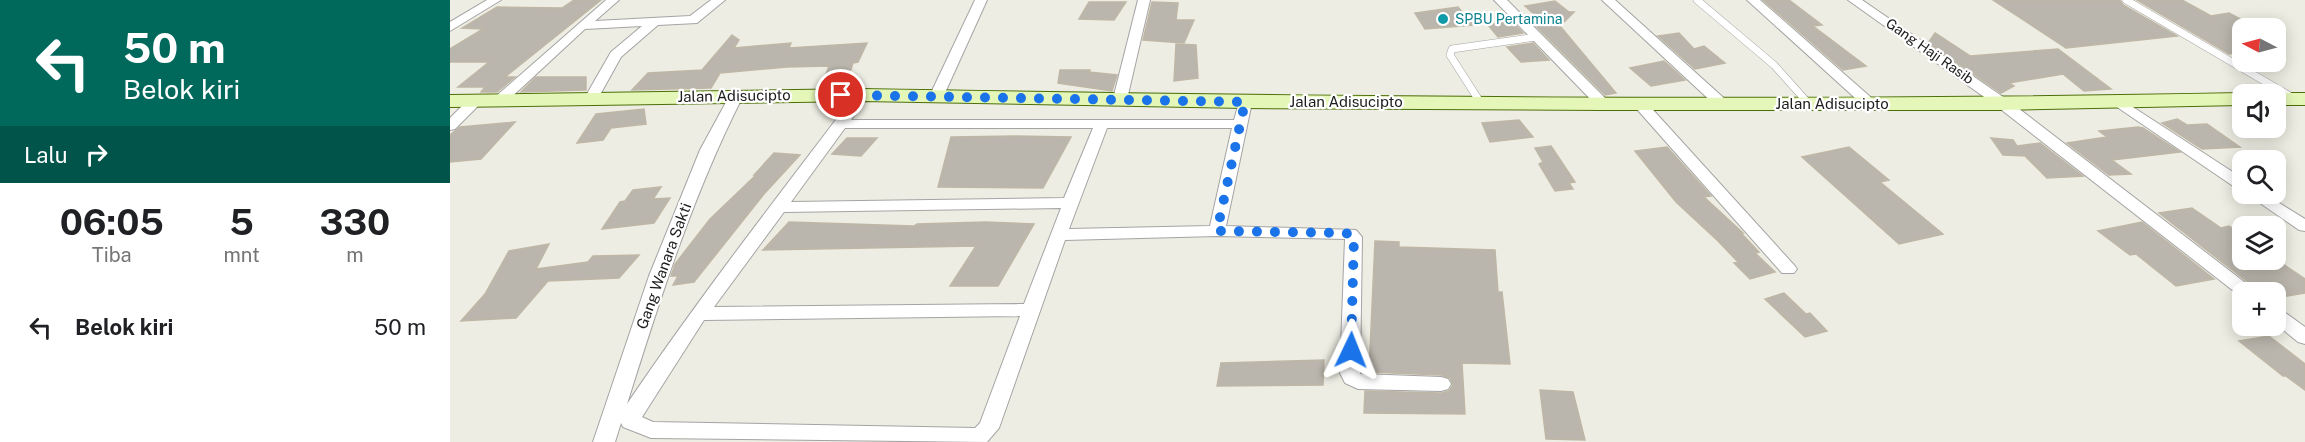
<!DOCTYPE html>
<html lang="id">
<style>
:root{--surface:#fff;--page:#f2f2f2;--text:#202124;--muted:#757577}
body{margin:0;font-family:"Public Sans",sans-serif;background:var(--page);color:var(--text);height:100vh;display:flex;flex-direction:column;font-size:22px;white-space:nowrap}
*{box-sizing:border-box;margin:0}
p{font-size:20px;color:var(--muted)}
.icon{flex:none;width:33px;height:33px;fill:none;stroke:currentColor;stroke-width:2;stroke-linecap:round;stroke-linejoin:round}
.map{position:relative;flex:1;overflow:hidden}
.side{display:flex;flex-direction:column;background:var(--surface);width:450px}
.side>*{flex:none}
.hud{background:#00695c;color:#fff;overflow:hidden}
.needle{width:39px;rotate:276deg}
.controls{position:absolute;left:1782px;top:18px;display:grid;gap:12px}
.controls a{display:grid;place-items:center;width:54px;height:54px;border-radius:12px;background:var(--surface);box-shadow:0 3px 15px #0003;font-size:30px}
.pin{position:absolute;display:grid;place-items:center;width:51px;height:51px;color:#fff;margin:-26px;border:3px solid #fff;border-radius:50%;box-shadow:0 2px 6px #0007}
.me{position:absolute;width:66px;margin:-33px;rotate:2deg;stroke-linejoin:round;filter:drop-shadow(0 0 4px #0008)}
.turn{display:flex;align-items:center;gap:21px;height:126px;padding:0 24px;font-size:27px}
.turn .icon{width:78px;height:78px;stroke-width:2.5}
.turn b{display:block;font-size:42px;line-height:51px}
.then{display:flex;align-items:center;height:57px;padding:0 24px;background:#0003;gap:12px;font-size:22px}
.eta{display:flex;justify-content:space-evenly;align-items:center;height:102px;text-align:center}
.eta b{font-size:36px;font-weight:700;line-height:42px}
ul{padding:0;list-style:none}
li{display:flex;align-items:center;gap:18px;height:84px;padding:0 24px}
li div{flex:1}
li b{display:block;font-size:22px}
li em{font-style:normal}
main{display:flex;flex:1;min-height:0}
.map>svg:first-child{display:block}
</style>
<main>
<section class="side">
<div class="hud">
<div class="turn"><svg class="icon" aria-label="left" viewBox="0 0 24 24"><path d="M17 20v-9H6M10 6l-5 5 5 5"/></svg><div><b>50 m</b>Belok kiri</div></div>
<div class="then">Lalu<svg class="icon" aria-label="right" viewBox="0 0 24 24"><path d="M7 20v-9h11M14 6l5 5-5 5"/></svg></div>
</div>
<div class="eta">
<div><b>06:05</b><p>Tiba</p></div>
<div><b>5</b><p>mnt</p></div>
<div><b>330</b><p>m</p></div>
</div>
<ul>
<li><svg class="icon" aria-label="left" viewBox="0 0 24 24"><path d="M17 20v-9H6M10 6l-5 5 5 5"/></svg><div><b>Belok kiri</b></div><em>50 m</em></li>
</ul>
</section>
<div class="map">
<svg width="1855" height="442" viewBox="0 0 1855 442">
<rect width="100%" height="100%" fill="#eeede3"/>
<!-- building -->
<g fill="#bab6ad" stroke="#bfb7a6" stroke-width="1.5">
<path d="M124 0H151L55 77H65L47 92H31L35 87H8L39 62H0V49L33 29 12 28 47 7 112 8Z"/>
<path d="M1313 0H1339L1372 25 1363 26 1416 66 1393 70Z"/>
<path d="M1543 0H1670L1673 5 1727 36 1616 48Z"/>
<path d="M1687 0H1732L1761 16 1779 13 1792 20V52L1779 54Z"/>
<path d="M1105 1 1119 12H1124L1110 26 1166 93 1155 95 1079 19 1087 17 1075 6Z"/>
<path d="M639 2H676L664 20 629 19Z"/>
<path d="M702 2 728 3 726 20H744L734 43 693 40Z"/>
<path d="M1008 7 1023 25 975 29 965 13Z"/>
<path d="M1062 21 1073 33 1048 37 1038 25Z"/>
<path d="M1229 33 1244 49 1254 46 1275 63 1245 69 1208 36Z"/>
<path d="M1485 33 1520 56 1608 49 1661 89 1634 91 1613 74 1559 83 1564 86 1551 93 1478 43Z"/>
<path d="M282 35 289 40 284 48 341 43 339 48 417 43 408 62 403 63 397 82 372 85 379 66 337 67 270 73 261 88 182 90 198 73 252 70Z"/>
<path d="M1083 43 1099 60 1071 62 1057 47Z"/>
<path d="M726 44 746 45 748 78 724 81Z"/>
<path d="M1214 61 1235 80 1201 86 1180 68Z"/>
<path d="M610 70H640L639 72 667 75 662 91 608 83Z"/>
<path d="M86 77H136V90L71 92Z"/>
<path d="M194 109 196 124 161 128 153 140 127 143 146 114Z"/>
<path d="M1727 119 1737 125 1757 124 1790 147 1752 149 1712 123Z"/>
<path d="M1069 120 1083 137 1040 142 1032 123Z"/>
<path d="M65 122 31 159 0 162V135L10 127Z"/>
<path d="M1688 127 1693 128 1730 152 1662 160 1681 174 1659 175 1617 143 1657 137 1649 131Z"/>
<path d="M564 136 621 137 593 188 488 187 501 137Z"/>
<path d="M397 138H427L411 156 382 154Z"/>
<path d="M1541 138 1563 140 1567 146 1590 143 1633 176 1597 178 1573 154 1575 156 1553 155Z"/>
<path d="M1101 146 1125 182 1119 183 1123 189 1105 191 1089 164 1093 162 1085 148Z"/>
<path d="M1217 147 1261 196 1254 197 1293 233H1291L1309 252 1305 253 1325 272 1300 279 1284 263 1288 262 1268 241 1226 202 1185 151Z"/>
<path d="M1399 147 1439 180 1430 182 1493 234 1449 244 1352 157Z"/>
<path d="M324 153 350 155 314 194 244 282 223 285 228 276H221L225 264 260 219 306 175H304Z"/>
<path d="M211 187 203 199 220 198 204 223 152 229 170 202 175 201 183 190Z"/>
<path d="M1742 208 1771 228 1779 226 1792 235V260H1827L1855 279V293L1826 298V292H1807L1803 286 1709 213Z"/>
<path d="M339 222 464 226 467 224 535 222 584 224 548 286H500L526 246 313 250Z"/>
<path d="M1692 222 1764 279 1726 286 1686 254 1680 255 1648 231Z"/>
<path d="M925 241 949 242V247L1045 250 1048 292H1052L1060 364 1012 363 1015 414 914 413 915 391 991 393 999 391 1003 385 1000 378 991 375 919 372Z"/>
<path d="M99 244 86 269 138 262 143 256 189 255 169 278 98 281 66 318 11 321 35 294 59 251Z"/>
<path d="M1334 293 1356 314 1360 313 1377 331 1355 337 1315 299Z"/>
<path d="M1819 336 1855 364V390L1836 376H1833L1789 341Z"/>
<path d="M874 360 873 385 767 386 771 363Z"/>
<path d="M1090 390 1123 392 1135 440 1096 439Z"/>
</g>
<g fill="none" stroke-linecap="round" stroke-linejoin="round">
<defs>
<g id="lane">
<path d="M1247 0 1324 65 1359 104"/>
<path d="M1676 0 1845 99"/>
<path d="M1030 102 1000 55 1002 49 1086 37"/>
</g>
<g id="street">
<path d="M37 0H51L0 31V22Z"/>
<path d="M156 0H169L145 21 240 16 261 0H275L247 23 208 25 171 57 146 102H136L134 99 161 52 192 26 135 29 54 104H44L42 101 44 98Z"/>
<path d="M525 0H537L494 95 487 99 482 98 480 95Z"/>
<path d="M688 0H700L677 99 670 103 663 99Z"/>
<path d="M1044 0H1057L1158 101 1160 104 1158 107H1148Z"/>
<path d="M1152 0H1165L1276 100 1278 103 1276 106H1266Z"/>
<path d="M1297 0H1310L1425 101 1427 104 1425 107H1415Z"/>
<path d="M1398 0H1412L1559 101 1802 288 1805 292H1792V297L1790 296 1544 104Z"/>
<path d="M412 91 419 95 401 120H784L790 99H800L802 102 776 226 906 230 912 237 910 374 991 377 998 379 1001 384 998 389 991 391 908 389 895 383 890 373 895 239 767 236 615 240 549 428 537 442 201 438 173 427 171 423 165 442H143L199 276 250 150 281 93H291L293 96C243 194 210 299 177 404 250 296 329 195 407 92ZM395 128H643L614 198 341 202ZM657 128H782L760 226 619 229ZM611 208 574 304 264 307 334 212ZM570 316 530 423 525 428 203 422 192 417 254 320Z"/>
<path d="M26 96 31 97 33 100 31 103 5 129 0 130V118L21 97Z"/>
<path d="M1669 98 1792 178V190L1786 188 1664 105 1662 102 1664 99Z"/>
<path d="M1190 100 1195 101 1344 265 1347 269 1344 273H1332L1185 107 1183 104 1185 101Z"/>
<path d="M1797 194H1815L1855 219V231L1849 230Z"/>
<path d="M1826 309 1833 311 1855 327V344L1848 342 1826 324Z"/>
</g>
<g id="secondary">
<path d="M412 89C872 97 1332 102 1792 93L1798 94H1792V105L1551 110H1153L795 108 412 101 0 107V95Z"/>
<path d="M1826 93H1855V105H1826V94H1820Z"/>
</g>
</defs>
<!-- lane casing -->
<use href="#lane" stroke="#a4a4a4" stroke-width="8"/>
<!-- street casing -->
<use href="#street" stroke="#a4a4a4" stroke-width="2"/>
<!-- secondary casing -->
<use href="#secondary" stroke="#4c6f09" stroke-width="2"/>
<!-- lane -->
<use href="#lane" stroke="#fff" stroke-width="7"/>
<!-- street -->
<use href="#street" fill="#fff" fill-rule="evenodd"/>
<!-- secondary -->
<use href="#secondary" fill="#e5f7b8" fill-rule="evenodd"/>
</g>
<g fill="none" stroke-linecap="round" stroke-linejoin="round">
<!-- route -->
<path stroke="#1a73e8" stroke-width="10" stroke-dasharray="0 18" d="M391 95 795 102 767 231 896 233 904 237 901 350"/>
</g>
<!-- markers -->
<circle fill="#0f9aa8" stroke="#fff" stroke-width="2" cx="993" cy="19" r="6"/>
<g text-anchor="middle" stroke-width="4.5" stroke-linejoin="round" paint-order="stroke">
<!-- far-culture labels -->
<g font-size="14" fill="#0d838f" stroke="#fff" text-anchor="start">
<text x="1005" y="24">SPBU Pertamina</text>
</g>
<!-- far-street labels -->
<g font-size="14" fill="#1d1d1d" stroke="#fff">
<text transform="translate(1480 51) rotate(35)" y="5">Gang Haji Rasib</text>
</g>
<!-- street labels -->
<g font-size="15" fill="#1d1d1d" stroke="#fff">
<text transform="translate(284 96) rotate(-1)" y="5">Jalan Adisucipto</text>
<text x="896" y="107">Jalan Adisucipto</text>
<text x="1382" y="109">Jalan Adisucipto</text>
<text transform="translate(214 266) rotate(-70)" y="5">Gang Wanara Sakti</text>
</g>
</g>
</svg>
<div class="controls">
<a><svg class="needle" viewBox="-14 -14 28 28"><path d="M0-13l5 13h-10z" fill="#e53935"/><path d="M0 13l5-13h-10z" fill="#757577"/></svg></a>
<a><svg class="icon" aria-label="sound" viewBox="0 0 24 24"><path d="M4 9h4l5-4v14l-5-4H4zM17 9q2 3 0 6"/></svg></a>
<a><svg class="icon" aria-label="search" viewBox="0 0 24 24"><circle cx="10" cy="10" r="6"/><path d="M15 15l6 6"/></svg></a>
<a><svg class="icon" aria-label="layers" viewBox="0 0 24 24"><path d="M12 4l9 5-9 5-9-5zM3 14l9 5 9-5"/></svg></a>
<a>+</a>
</div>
<div class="pin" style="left:391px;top:95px;background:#d93025"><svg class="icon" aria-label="arrive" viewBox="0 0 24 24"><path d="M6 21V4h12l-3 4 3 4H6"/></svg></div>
<svg class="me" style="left:901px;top:350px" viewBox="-20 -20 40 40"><path d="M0-17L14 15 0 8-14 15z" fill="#1a73e8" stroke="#fff" stroke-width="4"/></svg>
</div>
</main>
